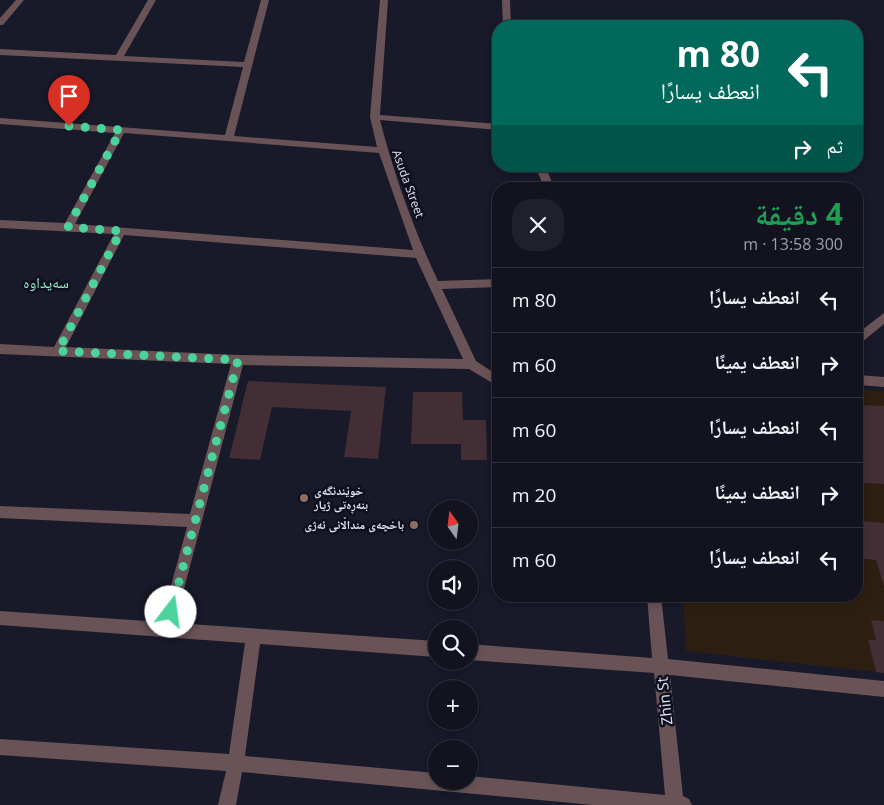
<!DOCTYPE html>
<html lang="ar">
<meta charset="utf-8">
<style>
:root{--surface:#12131f;--page:#1f202c;--text:#f1f3f6;--muted:#9c9ea4;--line:#31323d}
body{margin:0;font-family:"Open Sans","Noto Naskh Arabic",sans-serif;background:var(--page);color:var(--text);direction:rtl;height:100vh;display:flex;flex-direction:column;font-size:19px;white-space:nowrap}
*{box-sizing:border-box;margin:0}
p{font-size:16px;color:var(--muted)}
.icon{flex:none;width:28px;height:28px;fill:none;stroke:currentColor;stroke-width:2;stroke-linecap:round;stroke-linejoin:round}
.map{position:relative;flex:1;overflow:hidden;direction:ltr}
.side{position:absolute;left:492px;top:182px;width:371px;height:420px;display:flex;flex-direction:column;background:var(--surface);border-radius:20px;box-shadow:0 2px 8px #0003,0 0 0 1px var(--line);direction:rtl}
.side>*{flex:none}
.top-card{position:absolute;left:492px;top:20px;width:371px;height:152px;border-radius:20px;box-shadow:0 2px 8px #0003,0 0 0 1px var(--line);direction:rtl;background:#00695c;color:#fff;overflow:hidden}
.needle{width:32px;rotate:346deg}
.fabs{position:absolute;left:428px;top:500px;display:grid;gap:10px}
.fabs a{display:grid;place-items:center;width:50px;height:50px;border-radius:50%;background:var(--surface);box-shadow:0 2px 8px #0003,0 0 0 1px var(--line);font-size:25px}
.pin{position:absolute;display:grid;place-items:center;width:42px;height:42px;color:#fff;margin:-51px -21px;border-radius:50% 50% 50% 0;rotate:-45deg;box-shadow:0 0 5px #0007}
.pin .icon{rotate:45deg}
.me{position:absolute;width:55px;margin:-28px;rotate:15deg;stroke-linejoin:round;filter:drop-shadow(0 0 4px #0008)}
.turn{display:flex;align-items:center;gap:18px;height:105px;padding:0 20px;font-size:22px}
.turn .icon{width:65px;height:65px;stroke-width:2.5}
.turn b{display:block;font-size:35px;line-height:42px}
.then{display:flex;align-items:center;height:48px;padding:0 20px;background:#0003;gap:10px;font-size:19px}
.round{display:grid;place-items:center;flex:none;width:52px;height:52px;border-radius:20px;background:var(--page)}
.head{display:flex;align-items:center;justify-content:space-between;height:85px;padding:0 20px}
h1{font-size:30px;font-weight:700;line-height:38px;color:#1e9e55}
ul{padding:0;list-style:none}
li{display:flex;align-items:center;gap:15px;height:65px;padding:0 20px;border-top:1px solid var(--line)}
li div{flex:1}
li b{display:block;font-size:19px}
li em{font-style:normal}
.map>svg:first-child{display:block}
</style>
<div class="map">
<svg width="884" height="805" viewBox="0 0 884 805">
<rect width="100%" height="100%" fill="#181929"/>
<!-- medical -->
<path fill="#2c1f12" d="M858 389 884 391V673L686 651 683 596H858Z"/>
<!-- building -->
<g fill="#432e35">
<path d="M248 381 386 387 378 459 344 457 351 411 272 407 260 460 229 458Z"/>
<path d="M413 392H462L463 420H486L487 460H461V444H411Z"/>
<path d="M858 405 884 406V484L863 483 858 461Z"/>
<path d="M858 521 884 523V586L876 560 858 558Z"/>
<path d="M871 620 884 621V673L876 672 868 640H876Z"/>
</g>
<g fill="none" stroke-linecap="round" stroke-linejoin="round">
<!-- street -->
<g fill="#695356" fill-rule="evenodd">
<path d="M16 0H24L3 25H0V18Z"/>
<path d="M148 0H156L124 56 244 62 261 0H269L234 136 377 147 370 117 380 0H388L380 115 499 124V130L380 120C394 175 414 230 438 281L499 279V287L442 289 476 361 499 376V387L469 369 243 365 175 623 436 641V657L260 644 245 756 436 773V781H469V776L665 795 654 673 469 660V644L652 658 647 596H661L668 659 884 681V697L670 675 683 796 689 799 692 805H593L242 772 236 805H218L226 771 0 755V739L229 754 245 643 0 625V611L161 622 187 527 0 518V506L190 514 231 364 0 354V344L54 347 114 234 0 228V220L65 223 115 133 0 124V118L225 135 243 67 0 55V49L116 55ZM124 133 379 153 413 250 75 224ZM124 235 416 258 463 359 238 355 66 347Z"/>
<path d="M502 0H510L511 26H503Z"/>
<path d="M535 166H545L555 189H545Z"/>
<path d="M884 313V324L862 342 858 343V333Z"/>
<path d="M858 375 884 377V387L858 385Z"/>
</g>
</g>
<g fill="none" stroke-linecap="round" stroke-linejoin="round">
<!-- route -->
<path stroke="#4ad49c" stroke-width="9" stroke-dasharray="0 16.2" d="M69 126 121 130 68 227 121 231 58 351 238 360 171 612"/>
</g>
<!-- markers -->
<g fill="#8d6e63" stroke="#0f101f" stroke-width="2">
<circle cx="304" cy="498" r="5"/>
<circle cx="414" cy="525" r="5"/>
</g>
<g text-anchor="middle" stroke-width="5" stroke-linejoin="round" paint-order="stroke">
<!-- street labels -->
<g font-size="12" fill="#e3e4f0" stroke="#0f101f">
<text transform="translate(408 184) rotate(70)" y="4">Asuda Street</text>
</g>
<!-- poi labels -->
<g font-size="12" font-weight="bold" fill="#e3e4f0" stroke="#0f101f" text-anchor="start">
<text x="314" y="495">خوێندنگەی<tspan x="314" dy="14">بنەڕەتی ژیار</tspan></text>
<text x="404" y="529" text-anchor="end">باخچەی منداڵانی ئەژی</text>
</g>
<!-- quarter labels -->
<g font-size="15" fill="#9cf0c7" stroke="#0f101f">
<text x="46" y="288">سەیداوە</text>
</g>
<!-- near-street labels -->
<g font-size="15" fill="#e3e4f0" stroke="#0f101f">
<text transform="translate(665 701) rotate(-96)" y="5">Zhin St</text>
</g>
</g>
</svg>
<div class="fabs">
<a><svg class="needle" viewBox="-14 -14 28 28"><path d="M0-13l5 13h-10z" fill="#e53935"/><path d="M0 13l5-13h-10z" fill="#9c9ea4"/></svg></a>
<a><svg class="icon" aria-label="sound" viewBox="0 0 24 24"><path d="M4 9h4l5-4v14l-5-4H4zM17 9q2 3 0 6"/></svg></a>
<a><svg class="icon" aria-label="search" viewBox="0 0 24 24"><circle cx="10" cy="10" r="6"/><path d="M15 15l6 6"/></svg></a>
<a>+</a>
<a>−</a>
</div>
<div class="pin" style="left:69px;top:126px;background:#d93025"><svg class="icon" aria-label="arrive" viewBox="0 0 24 24"><path d="M6 21V4h12l-3 4 3 4H6"/></svg></div>
<svg class="me" style="left:171px;top:612px" viewBox="-20 -20 40 40"><circle r="19" fill="#fff"/><path d="M0-13L10 11 0 6-10 11z" fill="#4ad49c"/></svg>
<div class="top-card">
<div class="turn"><svg class="icon" aria-label="left" viewBox="0 0 24 24"><path d="M17 20v-9H6M10 6l-5 5 5 5"/></svg><div><b>80 m</b>انعطف يسارًا</div></div>
<div class="then">ثم<svg class="icon" aria-label="right" viewBox="0 0 24 24"><path d="M7 20v-9h11M14 6l5 5-5 5"/></svg></div>
</div>
<section class="side">
<div class="head"><div><h1>4 دقيقة</h1><p>300 m · 13:58</p></div><a class="round"><svg class="icon" aria-label="close" viewBox="0 0 24 24"><path d="M6 6l12 12M18 6L6 18"/></svg></a></div>
<ul>
<li><svg class="icon" aria-label="left" viewBox="0 0 24 24"><path d="M17 20v-9H6M10 6l-5 5 5 5"/></svg><div><b>انعطف يسارًا</b></div><em>80 m</em></li>
<li><svg class="icon" aria-label="right" viewBox="0 0 24 24"><path d="M7 20v-9h11M14 6l5 5-5 5"/></svg><div><b>انعطف يمينًا</b></div><em>60 m</em></li>
<li><svg class="icon" aria-label="left" viewBox="0 0 24 24"><path d="M17 20v-9H6M10 6l-5 5 5 5"/></svg><div><b>انعطف يسارًا</b></div><em>60 m</em></li>
<li><svg class="icon" aria-label="right" viewBox="0 0 24 24"><path d="M7 20v-9h11M14 6l5 5-5 5"/></svg><div><b>انعطف يمينًا</b></div><em>20 m</em></li>
<li><svg class="icon" aria-label="left" viewBox="0 0 24 24"><path d="M17 20v-9H6M10 6l-5 5 5 5"/></svg><div><b>انعطف يسارًا</b></div><em>60 m</em></li>
</ul>
</section>
</div>
